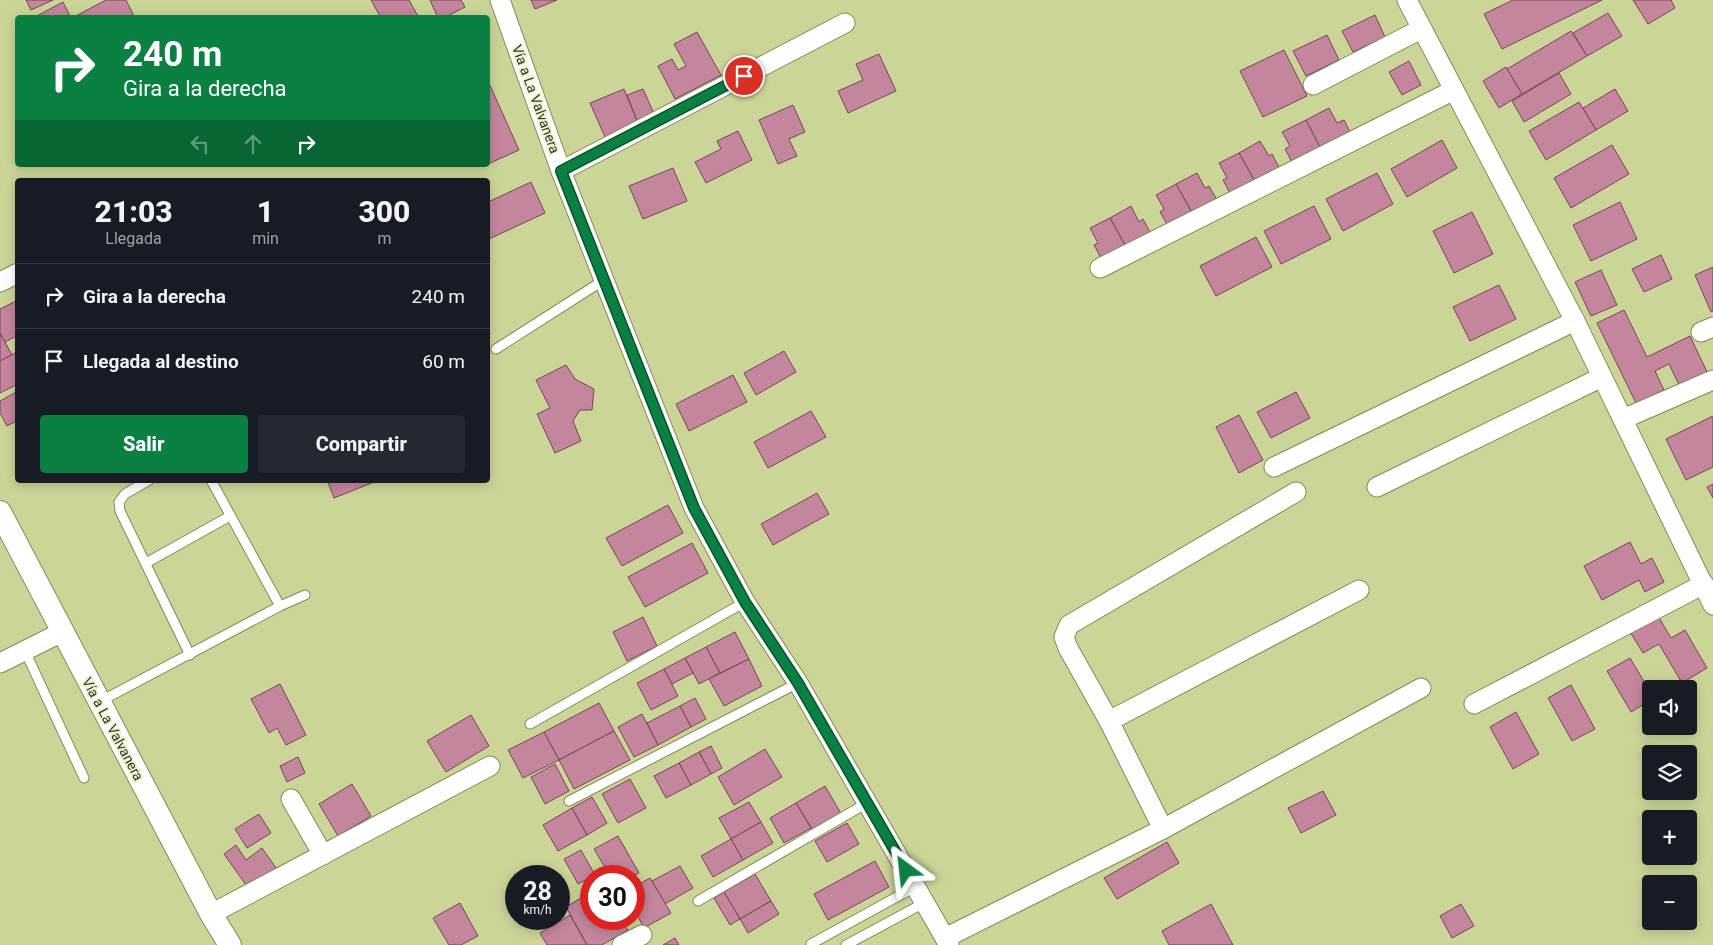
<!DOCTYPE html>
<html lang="es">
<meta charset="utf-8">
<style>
:root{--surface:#171b24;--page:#242831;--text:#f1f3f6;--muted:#9ea1a6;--line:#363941;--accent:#0b8043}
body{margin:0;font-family:Roboto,sans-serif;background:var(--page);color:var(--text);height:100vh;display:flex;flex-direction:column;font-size:19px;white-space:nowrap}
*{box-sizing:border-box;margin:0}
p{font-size:16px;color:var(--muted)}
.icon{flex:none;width:28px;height:28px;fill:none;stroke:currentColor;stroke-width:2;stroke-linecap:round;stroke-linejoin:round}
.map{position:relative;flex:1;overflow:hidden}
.sheet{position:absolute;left:15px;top:178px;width:475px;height:305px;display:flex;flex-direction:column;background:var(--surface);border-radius:5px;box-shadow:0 2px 12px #0003}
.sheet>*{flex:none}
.top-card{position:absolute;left:15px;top:15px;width:475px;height:152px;border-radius:5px;box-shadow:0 2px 12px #0003;background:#0b8043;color:#fff;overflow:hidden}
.controls{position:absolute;left:1642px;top:680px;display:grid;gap:10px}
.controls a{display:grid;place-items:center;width:55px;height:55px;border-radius:5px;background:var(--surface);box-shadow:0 2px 12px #0003;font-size:25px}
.speed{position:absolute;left:505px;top:865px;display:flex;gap:10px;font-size:25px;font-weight:700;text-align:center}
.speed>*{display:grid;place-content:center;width:65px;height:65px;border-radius:50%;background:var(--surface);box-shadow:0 2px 12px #0003;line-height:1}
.speed small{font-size:12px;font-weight:400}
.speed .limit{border:8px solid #d22;background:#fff;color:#111}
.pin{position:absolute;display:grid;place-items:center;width:42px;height:42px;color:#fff;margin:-21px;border:2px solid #fff;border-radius:50%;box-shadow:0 1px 5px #0007}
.me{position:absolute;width:55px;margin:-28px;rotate:330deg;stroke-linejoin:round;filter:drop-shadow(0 0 4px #0008)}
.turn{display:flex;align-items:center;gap:18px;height:105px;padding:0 25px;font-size:22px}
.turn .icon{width:65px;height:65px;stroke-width:2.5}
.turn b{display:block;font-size:35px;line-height:42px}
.lanes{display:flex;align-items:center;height:48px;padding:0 25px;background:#0003;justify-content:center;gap:25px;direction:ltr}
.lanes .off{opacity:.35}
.eta{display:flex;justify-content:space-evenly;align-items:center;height:85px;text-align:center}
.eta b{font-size:30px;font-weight:800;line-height:35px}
.cta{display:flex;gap:10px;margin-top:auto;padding:10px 25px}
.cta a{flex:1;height:58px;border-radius:5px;background:var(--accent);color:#fff;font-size:20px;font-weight:800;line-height:58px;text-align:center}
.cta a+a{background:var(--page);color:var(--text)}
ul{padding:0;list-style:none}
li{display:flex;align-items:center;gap:15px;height:65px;padding:0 25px;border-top:1px solid var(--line)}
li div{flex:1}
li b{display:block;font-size:19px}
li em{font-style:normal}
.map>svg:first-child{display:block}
</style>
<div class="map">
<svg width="1713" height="945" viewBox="0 0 1713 945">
<rect width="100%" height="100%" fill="#ccd598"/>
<!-- building -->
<g fill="#c4869d" stroke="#7a4359">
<path d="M26 0H53L31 10Z"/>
<path d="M106 0H126L135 18H72Z"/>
<path d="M371 0H409L419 18H381Z"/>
<path d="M430 0H461L465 7 444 18H438Z"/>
<path d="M531 0H557L535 9Z"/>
<path d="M1513 0H1602L1502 49 1484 14Z"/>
<path d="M1633 0H1671L1675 8 1648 24Z"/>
<path d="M63 2 71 18H33Z"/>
<path d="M1608 13 1622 36 1587 56 1573 33Z"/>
<path d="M1375 15 1385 37 1353 52 1342 31Z"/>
<path d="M1571 31 1587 56 1522 94 1507 69Z"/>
<path d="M697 32 721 75 675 99 658 66 672 59 678 70 686 66 674 44Z"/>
<path d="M1327 35 1339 60 1306 76 1293 51Z"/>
<path d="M1284 50 1307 96 1263 117 1240 71Z"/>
<path d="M879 54 896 91 848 113 838 91 863 80 856 64Z"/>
<path d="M1409 61 1421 85 1402 95 1389 72Z"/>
<path d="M1506 67 1522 94 1499 108 1483 81Z"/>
<path d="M1559 73 1571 94 1524 122 1512 101Z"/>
<path d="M488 81 519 150 488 164Z"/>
<path d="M624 89 638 123 605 137 590 103Z"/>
<path d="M643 89 655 116 638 123 627 95Z"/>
<path d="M1615 89 1628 111 1596 130 1583 108Z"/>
<path d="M1579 102 1596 130 1546 160 1529 131Z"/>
<path d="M793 105 805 132 789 139 797 156 778 164 759 120Z"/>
<path d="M1329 108 1337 123 1344 120 1351 134 1324 155 1306 120Z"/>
<path d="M1306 120 1324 155 1293 164 1285 149 1290 146 1282 132Z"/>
<path d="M738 131 752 160 706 183 695 162 721 149 717 141Z"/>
<path d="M1442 140 1457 168 1407 197 1391 169Z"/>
<path d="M1260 141 1269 156 1272 154 1280 169 1258 187 1239 153Z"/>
<path d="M1612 145 1629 174 1571 208 1554 178Z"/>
<path d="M1239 153 1258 187 1231 195 1223 180 1227 178 1219 163Z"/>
<path d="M673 168 687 201 643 219 629 186Z"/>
<path d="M1197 173 1205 188 1209 186 1217 200 1195 218 1176 184Z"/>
<path d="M1377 173 1393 204 1343 231 1326 199Z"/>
<path d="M531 182 545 213 489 239 488 235V202Z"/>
<path d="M1176 184 1195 218 1168 226 1160 212 1164 209 1156 195Z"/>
<path d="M1620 202 1637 239 1591 261 1573 225Z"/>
<path d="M1131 206 1139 222 1143 219 1151 234 1129 252 1110 218Z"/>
<path d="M1314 206 1331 239 1281 264 1264 231Z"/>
<path d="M1472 212 1493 254 1454 273 1433 231Z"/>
<path d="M1110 218 1129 252 1102 260 1094 245 1098 243 1090 228Z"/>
<path d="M1256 237 1272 267 1216 296 1200 266Z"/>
<path d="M1661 255 1672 279 1644 292 1632 269Z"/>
<path d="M1713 267V311L1711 312 1695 275Z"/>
<path d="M1601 270 1617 305 1591 316 1575 282Z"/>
<path d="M1499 285 1516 319 1470 341 1453 307Z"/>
<path d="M18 300V335L5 342 0 333V309Z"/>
<path d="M1624 310 1647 357 1690 336 1709 376 1681 389 1669 364 1655 371 1664 390 1636 403 1597 323Z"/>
<path d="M0 333 12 355 0 361Z"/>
<path d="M784 351 796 372 756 395 744 373Z"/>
<path d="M17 352 18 384 0 393V361Z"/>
<path d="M566 365 575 379 594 389 592 410H580L573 421 581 441 555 453 537 414 550 408 536 380Z"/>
<path d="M733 375 747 402 689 431 676 404Z"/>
<path d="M18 391V420L7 426 0 413V401Z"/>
<path d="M1296 392 1310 418 1271 438 1257 412Z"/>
<path d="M811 411 826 437 768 468 754 442Z"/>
<path d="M1239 415 1263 460 1239 473 1216 427Z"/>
<path d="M1713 416V467L1686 480 1666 439Z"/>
<path d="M327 480H379L334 498Z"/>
<path d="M1713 484V498L1707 487Z"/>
<path d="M817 493 829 514 773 545 761 524Z"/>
<path d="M668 505 683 533 622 566 606 538Z"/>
<path d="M1630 542 1641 564 1652 558 1664 582 1645 592 1639 580 1602 600 1584 566Z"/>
<path d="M692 543 708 573 645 607 628 577Z"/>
<path d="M1658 616 1671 638 1685 630 1707 668 1682 683 1659 644 1643 653 1630 632Z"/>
<path d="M643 617 657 646 627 661 613 632Z"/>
<path d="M735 632 749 659 720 673 706 647Z"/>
<path d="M706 647 720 673 699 684 685 658Z"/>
<path d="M685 658 693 673 672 684 664 669Z"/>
<path d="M1630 658 1651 693V700L1631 712 1607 671Z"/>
<path d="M749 659 762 686 724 706 709 679Z"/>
<path d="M664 669 678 696 651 710 637 683Z"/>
<path d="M280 684 306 735 286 745 277 728 269 733 251 699Z"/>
<path d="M1571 685 1595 729 1572 741 1548 698Z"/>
<path d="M695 698 706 719 691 727 680 706Z"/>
<path d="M599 703 614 731 559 760 544 732Z"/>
<path d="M680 706 691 727 658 745 647 723Z"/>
<path d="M1516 712 1539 754 1513 769 1490 727Z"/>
<path d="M642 714 658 745 634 757 618 727Z"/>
<path d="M471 715 489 746 446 772 427 741Z"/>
<path d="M614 731 630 760 574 789 559 760Z"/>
<path d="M544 732 559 760 523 778 508 750Z"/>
<path d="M711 746 722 768 711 774 699 752Z"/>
<path d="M765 749 782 777 734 805 718 777Z"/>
<path d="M699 752 711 774 691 785 679 763Z"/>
<path d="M298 757 305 773 287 782 280 766Z"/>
<path d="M679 763 691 785 666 798 654 776Z"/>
<path d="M555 764 569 791 545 804 531 777Z"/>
<path d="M630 779 646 808 618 823 602 794Z"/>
<path d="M352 784 371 816 338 836 319 804Z"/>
<path d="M825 786 843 817 815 834 796 803Z"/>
<path d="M1323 791 1336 815 1301 833 1288 808Z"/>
<path d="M592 797 607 823 587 835 572 808Z"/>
<path d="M749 802 761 822 731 839 719 818Z"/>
<path d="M796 803 811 828 784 843 770 818Z"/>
<path d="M572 808 587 835 558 851 543 825Z"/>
<path d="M259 814 271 833 247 848 235 829Z"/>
<path d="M761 822 773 843 743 860 731 839Z"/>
<path d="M847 823 859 844 827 862 815 841Z"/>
<path d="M618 836 639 873 633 876H610L594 849Z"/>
<path d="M731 839 743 860 713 877 701 856Z"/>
<path d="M1167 842 1179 863 1117 899 1104 878Z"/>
<path d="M236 845 246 860 262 848 279 872 251 892 224 854Z"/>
<path d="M581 850 595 875 578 884 564 859Z"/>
<path d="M875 861 889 887 828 920 814 894Z"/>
<path d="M680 866 693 888 665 904 652 881Z"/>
<path d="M755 874 771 901 740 919 724 892Z"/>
<path d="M650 878 671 913 644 928 634 909V887Z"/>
<path d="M591 892V919H621L628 930 602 945H587L566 907Z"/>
<path d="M724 892 740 919 730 925 714 898Z"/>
<path d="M771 901 779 914 748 933 740 919Z"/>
<path d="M460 903 478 936 461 945H449L433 918Z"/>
<path d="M1211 904 1233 945H1169L1162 931Z"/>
<path d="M1461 904 1474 926 1452 938 1440 916Z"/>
<path d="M570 915 587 945H547L540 933Z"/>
<path d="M675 938 679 945H663Z"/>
</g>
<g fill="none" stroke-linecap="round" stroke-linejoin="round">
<defs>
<g id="service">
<path d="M496 349 604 280"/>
<path d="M149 480 125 494 119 502 120 511 190 655"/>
<path d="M211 480 280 606"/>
<path d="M146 563 230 516"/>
<path d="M25 651 84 778"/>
<path d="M99 702 280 606 305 595"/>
<path d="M530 724 745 602"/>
<path d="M569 801 798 683"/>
<path d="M698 901 867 803"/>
<path d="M811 944 915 887"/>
<path d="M846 945 924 903"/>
</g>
<g id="minor">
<path d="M500 0 561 171 694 508 745 602 798 683 949 945"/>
<path d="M1407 0 1575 321 1713 605"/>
<path d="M1313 85 1421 29"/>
<path d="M561 171 845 23"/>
<path d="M1100 268 1454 90"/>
<path d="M0 282 18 273"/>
<path d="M1701 332 1713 327"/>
<path d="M1623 419 1713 380"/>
<path d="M1274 467 1575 321"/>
<path d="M1377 487 1602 377"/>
<path d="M0 663 62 632"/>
<path d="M1474 704 1704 584"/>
<path d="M1109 721 1359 590"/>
<path d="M291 799 323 855"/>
<path d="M1163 829 1109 721 1068 648 1064 637 1069 625 1296 492"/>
<path d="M211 914 490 766"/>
<path d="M945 938 1163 829 1421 688"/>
<path d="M622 945 642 935"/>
</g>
<path id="tertiary" d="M0 512 211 914 230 945"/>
</defs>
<!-- service casing -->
<use href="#service" stroke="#838b51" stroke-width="11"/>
<!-- minor casing -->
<use href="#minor" stroke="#838b51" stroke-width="21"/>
<!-- tertiary casing -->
<use href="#tertiary" stroke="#838b51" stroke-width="24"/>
<!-- service -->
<use href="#service" stroke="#fff" stroke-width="9"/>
<!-- minor -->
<use href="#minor" stroke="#fff" stroke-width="19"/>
<!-- tertiary -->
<use href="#tertiary" stroke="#fff" stroke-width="22"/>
</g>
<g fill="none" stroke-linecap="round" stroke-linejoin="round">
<defs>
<path id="route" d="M744 76 561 171 694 508 745 602 798 683 906 870"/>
</defs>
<!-- route casing -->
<use href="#route" stroke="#07532c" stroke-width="12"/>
<!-- route -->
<use href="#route" stroke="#0b8043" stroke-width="9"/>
</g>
<g text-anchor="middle" stroke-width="4" stroke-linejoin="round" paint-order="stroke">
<!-- street labels -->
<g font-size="14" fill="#34381f" stroke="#edf3d4">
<text transform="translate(536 99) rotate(70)" y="5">Vía a La Valvanera</text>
<text transform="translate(113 729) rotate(62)" y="5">Vía a La Valvanera</text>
</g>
</g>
</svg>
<div class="controls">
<a><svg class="icon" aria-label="sound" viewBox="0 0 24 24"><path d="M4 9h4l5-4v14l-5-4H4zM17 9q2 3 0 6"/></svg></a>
<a><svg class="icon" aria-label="layers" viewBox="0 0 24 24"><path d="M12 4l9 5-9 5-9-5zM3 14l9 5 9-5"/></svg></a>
<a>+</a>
<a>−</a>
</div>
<div class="speed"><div>28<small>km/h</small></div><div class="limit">30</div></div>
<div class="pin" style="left:744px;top:76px;background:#d93025"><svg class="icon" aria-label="arrive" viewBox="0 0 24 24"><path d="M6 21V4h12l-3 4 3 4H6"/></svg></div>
<svg class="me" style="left:906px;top:870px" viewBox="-20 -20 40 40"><path d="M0-17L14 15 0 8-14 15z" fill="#0b8043" stroke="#fff" stroke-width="4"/></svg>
<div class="top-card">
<div class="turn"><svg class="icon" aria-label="right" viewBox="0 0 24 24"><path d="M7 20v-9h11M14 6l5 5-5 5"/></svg><div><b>240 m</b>Gira a la derecha</div></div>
<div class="lanes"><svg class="icon off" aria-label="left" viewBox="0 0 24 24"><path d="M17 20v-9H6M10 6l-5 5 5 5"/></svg><svg class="icon off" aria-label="ahead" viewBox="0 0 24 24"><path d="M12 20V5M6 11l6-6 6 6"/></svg><svg class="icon" aria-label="right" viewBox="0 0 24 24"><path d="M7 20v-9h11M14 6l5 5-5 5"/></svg></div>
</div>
<section class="sheet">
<div class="eta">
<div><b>21:03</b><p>Llegada</p></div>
<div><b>1</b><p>min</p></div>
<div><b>300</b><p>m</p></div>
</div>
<ul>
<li><svg class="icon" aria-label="right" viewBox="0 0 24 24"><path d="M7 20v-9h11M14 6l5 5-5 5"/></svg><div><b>Gira a la derecha</b></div><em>240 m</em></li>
<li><svg class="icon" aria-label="arrive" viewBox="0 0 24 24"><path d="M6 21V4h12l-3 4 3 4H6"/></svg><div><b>Llegada al destino</b></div><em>60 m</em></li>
</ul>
<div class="cta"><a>Salir</a><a>Compartir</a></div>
</section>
</div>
